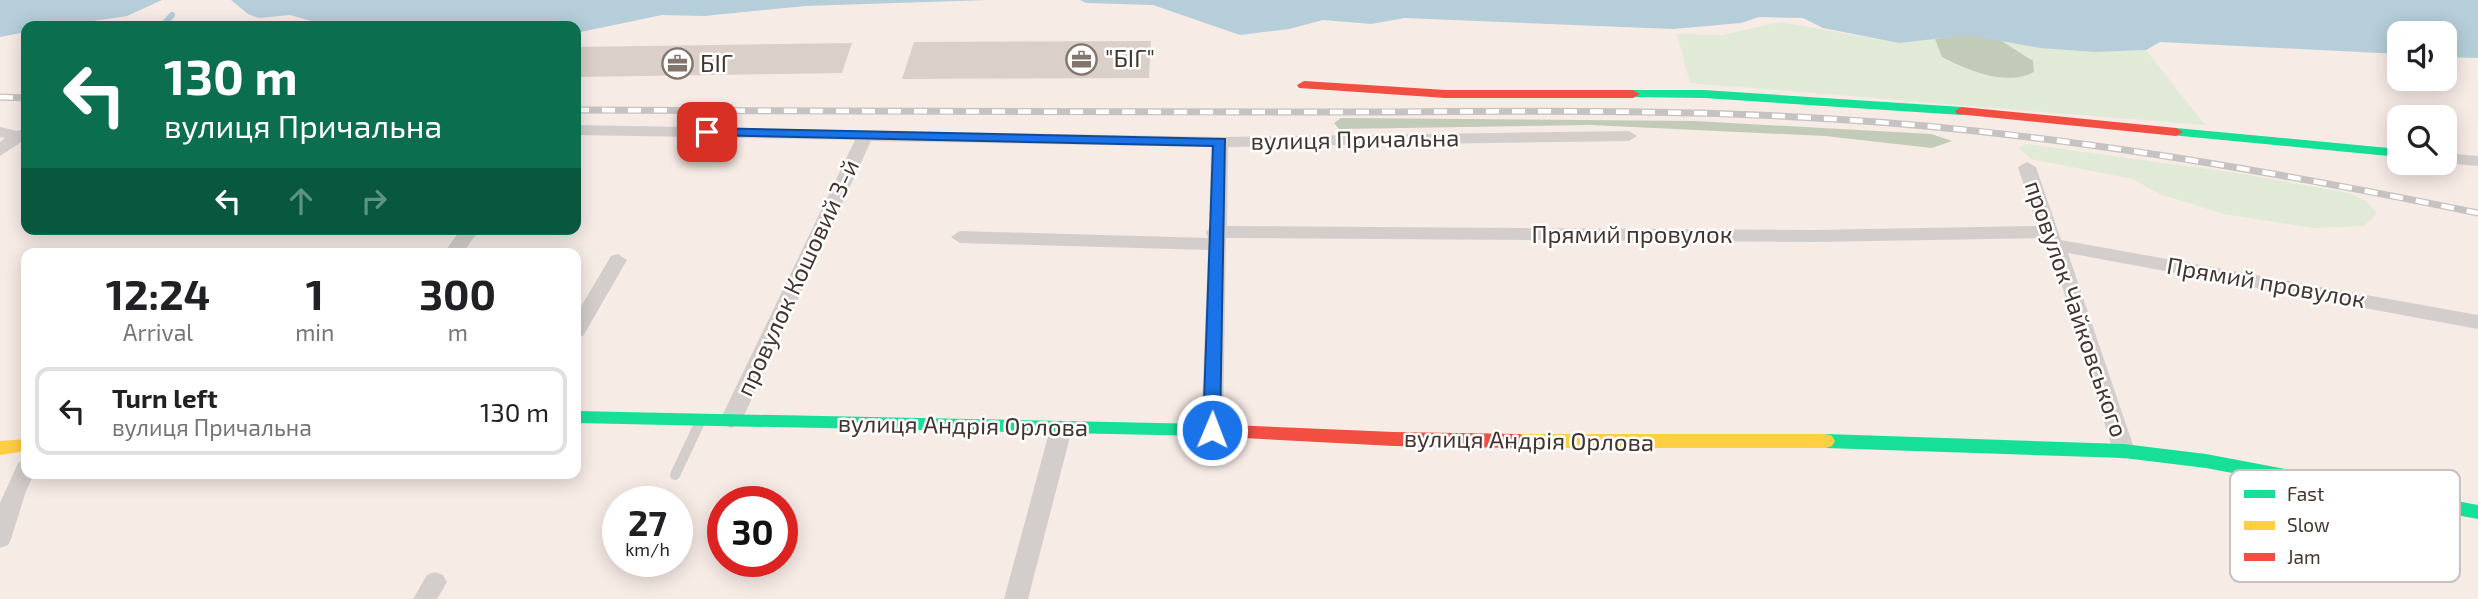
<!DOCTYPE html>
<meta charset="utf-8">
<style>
:root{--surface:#fff;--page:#f6f6f6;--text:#202124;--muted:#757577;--line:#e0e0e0}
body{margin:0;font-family:"Exo 2",sans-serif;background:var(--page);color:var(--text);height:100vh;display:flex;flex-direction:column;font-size:26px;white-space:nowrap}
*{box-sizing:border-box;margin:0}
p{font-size:23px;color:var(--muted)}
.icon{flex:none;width:38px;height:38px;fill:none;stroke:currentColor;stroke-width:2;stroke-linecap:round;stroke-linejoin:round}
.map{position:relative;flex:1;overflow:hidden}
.drawer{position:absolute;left:21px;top:248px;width:560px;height:231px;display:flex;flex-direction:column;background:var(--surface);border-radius:14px;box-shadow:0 4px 18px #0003}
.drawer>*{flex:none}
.guide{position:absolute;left:21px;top:21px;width:560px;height:214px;border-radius:14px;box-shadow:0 4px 18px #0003;background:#0b6e4f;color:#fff;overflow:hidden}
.tools{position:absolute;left:2387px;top:21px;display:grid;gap:14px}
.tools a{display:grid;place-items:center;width:70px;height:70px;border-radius:14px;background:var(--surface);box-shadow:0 4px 18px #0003;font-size:35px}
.speed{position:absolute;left:602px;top:486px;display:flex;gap:14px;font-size:35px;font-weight:700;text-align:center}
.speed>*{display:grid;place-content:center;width:91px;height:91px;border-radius:50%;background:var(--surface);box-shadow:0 4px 18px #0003;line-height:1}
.speed small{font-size:18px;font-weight:400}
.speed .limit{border:10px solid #d22;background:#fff;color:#111}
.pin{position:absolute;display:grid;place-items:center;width:60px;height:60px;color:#fff;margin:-30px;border-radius:14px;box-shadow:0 4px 10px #0006}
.me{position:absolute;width:77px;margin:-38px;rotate:1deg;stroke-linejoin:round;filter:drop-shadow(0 0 5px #0008)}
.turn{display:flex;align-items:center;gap:24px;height:147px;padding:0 28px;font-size:32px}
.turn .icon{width:91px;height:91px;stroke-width:2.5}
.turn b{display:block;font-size:49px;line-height:60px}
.lanes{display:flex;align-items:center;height:66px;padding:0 28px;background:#0003;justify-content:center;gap:35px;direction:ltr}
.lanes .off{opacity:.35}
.eta{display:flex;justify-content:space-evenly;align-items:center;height:119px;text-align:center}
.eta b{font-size:42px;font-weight:700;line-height:49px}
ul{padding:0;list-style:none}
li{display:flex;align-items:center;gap:21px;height:88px;margin:0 14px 10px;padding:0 14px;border:4px solid var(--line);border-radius:14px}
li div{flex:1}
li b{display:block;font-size:26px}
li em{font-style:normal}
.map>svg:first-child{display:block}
</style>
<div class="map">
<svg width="2478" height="599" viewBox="0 0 2478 599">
<rect width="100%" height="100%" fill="#f7ebe6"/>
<!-- green -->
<g fill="#e0ead7">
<path d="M1780 22 1899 43 1970 34 2040 48 2094 52 2146 50 2205 125 1690 83 1677 34 1722 35Z"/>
<path d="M2026 144 2243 174 2349 193 2366 201 2377 213 2364 226 2313 228 2224 214 2159 194 2133 179 2031 159 2019 148Z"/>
</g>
<!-- forest -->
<g fill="#c1cbb8">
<path d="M1970 34 2000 40 2033 61 2034 72C2006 87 1968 70 1942 57L1935 39Z"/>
<path d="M1341 118 1694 121 1931 134 1952 141 1932 148 1825 136 1591 125 1339 129 1334 123Z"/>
</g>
<!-- water -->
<g fill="#b5ced9">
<path d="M0 0H162L127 16 60 26H26V32L0 37Z"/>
<path d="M231 0H988L805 6 704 16 662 15 576 33V26H345L333 22 311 21 290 15 259 18 248 14Z"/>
<path d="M1080 0H2478V58L2445 57V33H2399V54L2160 42 2146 50 2094 52 2040 48 1969 35 1899 43 1823 28 1803 18 1759 17 1741 23 1673 29 1405 18 1371 24 1323 20 1289 29 1240 35 1153 5 1086 3Z"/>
</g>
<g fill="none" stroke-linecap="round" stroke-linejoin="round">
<!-- stream -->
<path stroke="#b5ced9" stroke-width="6" d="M162 26 172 15"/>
</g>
<!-- building -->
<g fill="#dbcfc9">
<path d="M1151 41 1149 78 902 79 914 42Z"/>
<path d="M852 43 842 73 576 77V47Z"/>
</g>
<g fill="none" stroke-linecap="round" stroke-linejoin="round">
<!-- lane -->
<path stroke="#d3cecc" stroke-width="10" d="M675 475 701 420"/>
<!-- street -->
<g fill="#d3cecc" fill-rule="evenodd">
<path d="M576 125 1220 137 1629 131 1637 136 1629 141 1228 147 1227 226 1812 230 2037 226 2018 167 2027 162 2036 167 2061 240 2478 315V329L2068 253 2135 451 2132 457 2124 459 2116 457 2113 451 2055 263 2042 238 1812 242 1226 238 1223 430 1220 436 1212 438 1204 436 1201 430 1208 250 960 243 951 237 960 231 1208 238 1206 232 1209 228 1211 147 871 141 742 420 738 425 731 428 724 425 720 420 855 140 576 135Z"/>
<path d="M0 127 17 131 26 128V139L0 156V142L5 138 0 137Z"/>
<path d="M2445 153 2478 156V166L2444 163Z"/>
<path d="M461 229H480L462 254H443Z"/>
<path d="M618 254 627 260 583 336 576 338V315L611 256Z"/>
<path d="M1061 421 1069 423 1072 429 1028 599H1004L1050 429 1053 423Z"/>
<path d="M26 461V474H34L26 491 11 539 8 545 0 548V503L18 463Z"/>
<path d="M435 572 443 575 447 582 437 599H413L427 575Z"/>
</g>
<!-- fast -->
<g fill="#16e098" fill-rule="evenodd">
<path d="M1633 90H1704L1962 107 1969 111 1962 115 1704 98 1628 97 1626 94Z"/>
<path d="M2176 128 2399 149V157L2171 135 2169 132Z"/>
<path d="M576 411 1206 424 1212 425 1215 430 1212 435 1206 436 576 423Z"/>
<path d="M1826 434 2124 444 2206 454 2478 505V519L2206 468 2124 458 1826 448 1820 446 1817 441 1820 436Z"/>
</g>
<!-- slow -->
<g fill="#ffcf43" fill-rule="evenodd">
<path d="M1519 434H1826L1832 436 1835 441 1832 446 1826 448H1519L1513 446 1510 441 1513 436Z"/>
<path d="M26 439V451L0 455V441Z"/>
</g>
<!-- jam -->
<g fill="#f24e42" fill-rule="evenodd">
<path d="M1304 81 1446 90H1633L1640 94 1633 98H1446L1299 88 1297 85Z"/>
<path d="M1962 107 2176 128 2183 132 2176 136 1957 114 1955 111Z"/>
<path d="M1206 424 1394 432 1519 434 1525 436 1528 441 1525 446 1519 448 1394 446 1206 436 1200 435 1197 430 1200 425Z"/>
</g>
<defs>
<g id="rail">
<path d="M0 97 26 98"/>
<path d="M576 110C822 111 1069 112 1315 112 1487 112 1661 108 1833 119 2050 132 2265 170 2478 213"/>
</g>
</defs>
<!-- rail casing -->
<use href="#rail" stroke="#c6c2c1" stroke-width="7"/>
<!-- rail -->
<use href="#rail" stroke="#fff" stroke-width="4.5" stroke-dasharray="13" stroke-linecap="butt"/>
</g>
<!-- route -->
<path fill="#1a73e8" stroke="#114b97" stroke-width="2" d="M707 128 1225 139 1220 430 1218 435H1205L1203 430 1213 146 702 135V130Z"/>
<!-- icons -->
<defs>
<symbol id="office-ring" viewBox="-11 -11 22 22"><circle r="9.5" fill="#fff" stroke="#82756e" stroke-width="1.5"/><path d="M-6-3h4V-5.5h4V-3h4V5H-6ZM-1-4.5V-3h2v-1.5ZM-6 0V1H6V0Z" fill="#82756e"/></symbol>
</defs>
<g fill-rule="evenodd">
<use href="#office-ring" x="1064" y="42" width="35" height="35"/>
<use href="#office-ring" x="660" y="46" width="35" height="35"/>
</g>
<g text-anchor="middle" stroke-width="5" stroke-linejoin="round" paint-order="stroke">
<!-- poi labels -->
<g font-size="24" fill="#43352e" stroke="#fff" text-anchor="start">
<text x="1105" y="67">"БІГ"</text>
<text x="700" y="72">БІГ</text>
</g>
<!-- street labels -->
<g font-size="24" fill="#43352e" stroke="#fff">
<text transform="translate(1355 140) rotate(-1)" y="8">вулиця Причальна</text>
<text x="1632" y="243">Прямий провулок</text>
<text transform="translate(798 278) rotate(-65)" y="8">провулок Кошовий 3-й</text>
<text transform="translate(2266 283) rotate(10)" y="8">Прямий провулок</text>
<text transform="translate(2076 309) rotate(71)" y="8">провулок Чайковського</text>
<text transform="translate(963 426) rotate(1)" y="8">вулиця Андрія Орлова</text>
<text transform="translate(1529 441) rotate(1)" y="8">вулиця Андрія Орлова</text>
</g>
</g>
<!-- legend -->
<rect x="2230" y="470" width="230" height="112" rx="10" fill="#fff" stroke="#c7c2c0" stroke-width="2"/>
<rect x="2244" y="490" width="31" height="8" fill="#16e098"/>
<rect x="2244" y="521" width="31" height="9" fill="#ffcf43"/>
<rect x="2244" y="553" width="31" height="8" fill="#f24e42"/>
<g font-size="19" fill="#43352e">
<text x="2287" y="501">Fast</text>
<text x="2287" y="532">Slow</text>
<text x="2287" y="564">Jam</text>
</g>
</svg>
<div class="tools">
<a><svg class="icon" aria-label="sound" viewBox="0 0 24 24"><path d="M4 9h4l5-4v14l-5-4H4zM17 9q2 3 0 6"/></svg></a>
<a><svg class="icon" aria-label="search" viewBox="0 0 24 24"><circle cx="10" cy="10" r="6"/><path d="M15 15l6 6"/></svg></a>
</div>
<div class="speed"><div>27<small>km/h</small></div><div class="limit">30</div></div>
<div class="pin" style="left:707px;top:132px;background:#d93025"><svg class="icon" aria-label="arrive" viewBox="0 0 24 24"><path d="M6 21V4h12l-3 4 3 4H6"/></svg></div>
<svg class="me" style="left:1212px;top:430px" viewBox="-20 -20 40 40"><circle r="17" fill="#1a73e8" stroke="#fff" stroke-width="3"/><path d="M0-11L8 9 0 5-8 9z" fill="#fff"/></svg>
<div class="guide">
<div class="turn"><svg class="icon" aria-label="left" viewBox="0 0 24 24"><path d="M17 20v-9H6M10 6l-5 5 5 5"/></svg><div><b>130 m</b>вулиця Причальна</div></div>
<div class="lanes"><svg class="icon" aria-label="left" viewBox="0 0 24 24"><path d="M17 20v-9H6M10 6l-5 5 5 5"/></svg><svg class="icon off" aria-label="ahead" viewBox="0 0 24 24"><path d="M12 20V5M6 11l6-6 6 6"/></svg><svg class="icon off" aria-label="right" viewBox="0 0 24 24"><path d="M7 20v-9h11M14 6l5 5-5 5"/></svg></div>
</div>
<section class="drawer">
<div class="eta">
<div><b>12:24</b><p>Arrival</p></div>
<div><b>1</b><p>min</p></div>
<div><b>300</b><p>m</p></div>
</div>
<ul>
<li><svg class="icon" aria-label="left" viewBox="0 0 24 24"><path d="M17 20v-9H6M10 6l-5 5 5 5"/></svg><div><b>Turn left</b><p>вулиця Причальна</p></div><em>130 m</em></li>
</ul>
</section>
</div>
